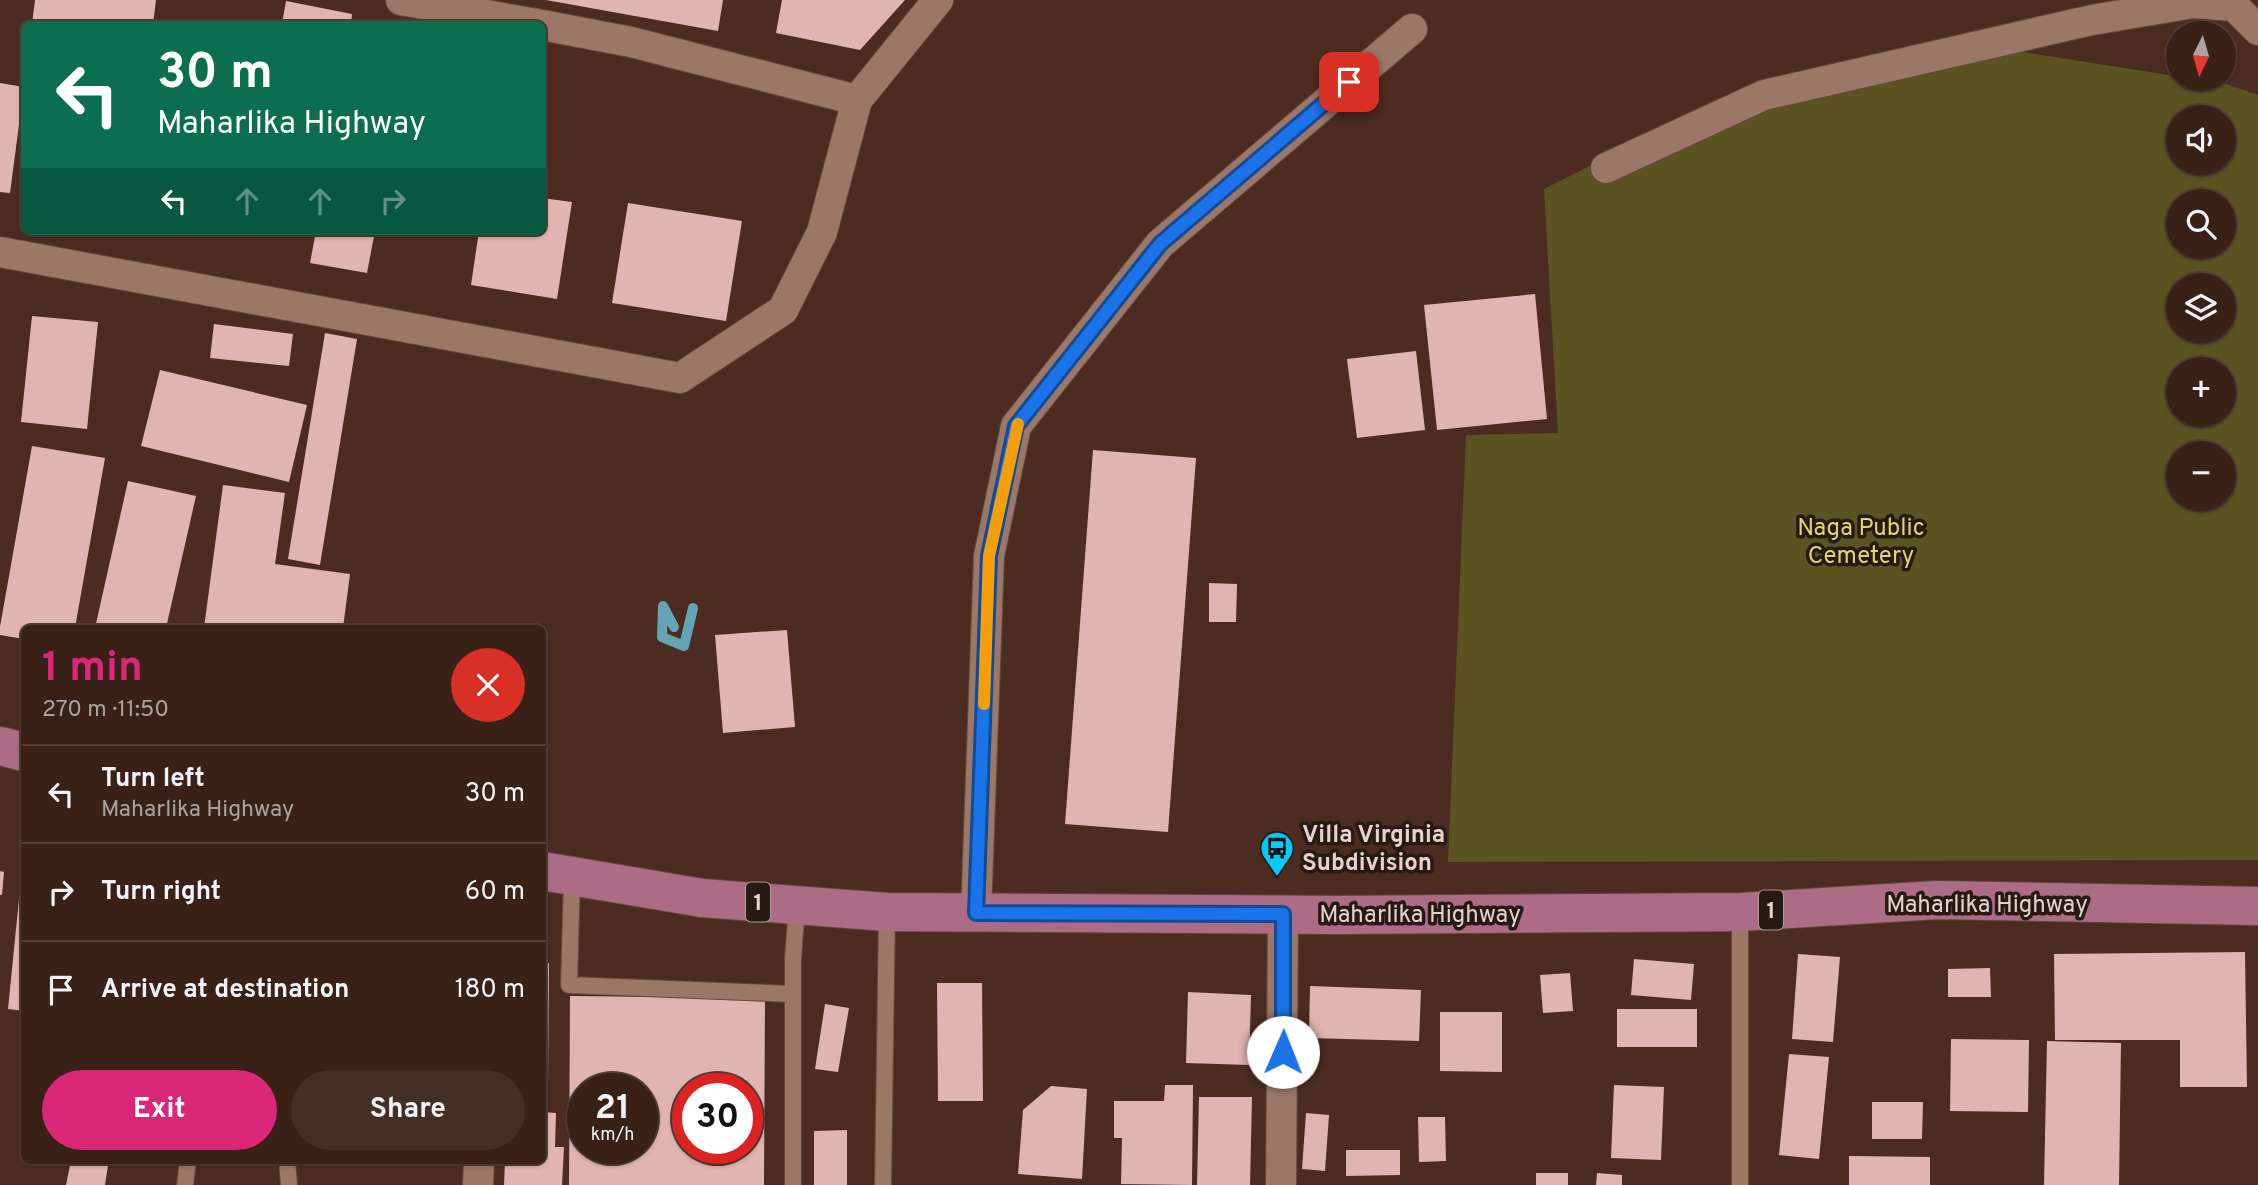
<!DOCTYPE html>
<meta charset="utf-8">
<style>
:root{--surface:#392118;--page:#442e25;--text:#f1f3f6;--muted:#aba3a2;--line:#533e37;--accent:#db2777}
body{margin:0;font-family:Overpass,sans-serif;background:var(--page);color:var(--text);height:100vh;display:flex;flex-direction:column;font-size:26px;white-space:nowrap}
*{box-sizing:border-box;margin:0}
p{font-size:23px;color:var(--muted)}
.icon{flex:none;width:38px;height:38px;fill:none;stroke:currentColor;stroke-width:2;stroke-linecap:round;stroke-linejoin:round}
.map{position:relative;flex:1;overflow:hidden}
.details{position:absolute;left:21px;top:625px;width:525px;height:539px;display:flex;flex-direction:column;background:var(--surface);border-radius:10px;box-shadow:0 2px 5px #0004,0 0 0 2px var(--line)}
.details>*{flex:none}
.hud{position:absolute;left:21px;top:21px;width:525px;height:214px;border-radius:10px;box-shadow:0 2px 5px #0004,0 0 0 2px var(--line);background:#0b6e4f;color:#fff;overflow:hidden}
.needle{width:46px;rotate:185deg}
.buttons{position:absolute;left:2166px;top:21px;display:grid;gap:14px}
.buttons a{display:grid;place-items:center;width:70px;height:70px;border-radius:50%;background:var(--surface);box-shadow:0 2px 5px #0004,0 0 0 2px var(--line);font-size:35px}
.speed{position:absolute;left:567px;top:1073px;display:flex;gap:14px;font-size:35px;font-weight:700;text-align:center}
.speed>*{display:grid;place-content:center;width:91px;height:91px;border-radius:50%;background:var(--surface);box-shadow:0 2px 5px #0004,0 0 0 2px var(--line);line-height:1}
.speed small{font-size:18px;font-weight:400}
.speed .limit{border:10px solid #d22;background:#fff;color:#111}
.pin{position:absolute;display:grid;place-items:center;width:60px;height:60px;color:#fff;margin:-30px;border-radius:14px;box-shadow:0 4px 10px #0006}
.me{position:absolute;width:77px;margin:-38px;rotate:1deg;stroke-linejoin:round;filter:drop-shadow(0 0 5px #0008)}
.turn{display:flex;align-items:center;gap:24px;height:147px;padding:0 21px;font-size:32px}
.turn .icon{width:91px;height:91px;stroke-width:2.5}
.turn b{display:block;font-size:49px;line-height:60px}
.lanes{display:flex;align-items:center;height:66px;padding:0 21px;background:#0003;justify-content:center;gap:35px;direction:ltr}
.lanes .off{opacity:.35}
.round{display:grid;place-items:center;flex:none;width:74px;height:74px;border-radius:37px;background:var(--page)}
.head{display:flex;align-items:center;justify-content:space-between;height:119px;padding:0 21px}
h1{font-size:42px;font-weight:700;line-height:52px;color:var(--accent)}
.cta{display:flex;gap:14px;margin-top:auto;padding:14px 21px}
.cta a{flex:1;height:80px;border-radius:42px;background:var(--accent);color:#fff;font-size:28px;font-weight:700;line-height:80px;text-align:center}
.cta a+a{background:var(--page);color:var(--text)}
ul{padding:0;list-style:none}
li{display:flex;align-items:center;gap:21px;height:98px;padding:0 21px;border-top:2px solid var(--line)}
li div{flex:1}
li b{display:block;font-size:26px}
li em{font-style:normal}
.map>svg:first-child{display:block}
</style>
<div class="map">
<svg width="2258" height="1185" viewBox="0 0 2258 1185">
<rect width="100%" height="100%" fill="#4c2c20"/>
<!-- green -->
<path fill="#5b5422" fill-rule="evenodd" d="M2016 51 2226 84 2258 95V860L1448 862 1466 435 1558 433 1544 189 1730 96ZM2179 117H2224V163H2179ZM2179 201H2224V247H2179ZM2179 285H2224V331H2179ZM2179 369H2224V415H2179ZM2179 453H2224V499H2179Z"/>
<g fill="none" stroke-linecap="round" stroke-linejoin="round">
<!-- stream -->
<path stroke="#65a4b6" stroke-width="10" d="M674 627 663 606 662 637 684 646 693 608"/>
</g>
<!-- building -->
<g fill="#dfb4b1" fill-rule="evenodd">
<path d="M35 0H156L153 24H32Z"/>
<path d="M546 0H723L718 31Z"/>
<path d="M782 0H905L860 50 776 33Z"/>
<path d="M286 1 352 14 351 24H282Z"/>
<path d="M0 83 24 87 10 193 0 192Z"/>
<path d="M542 198 572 202 557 299 471 285 479 231H542Z"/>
<path d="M628 203 742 221 726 321 612 303Z"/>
<path d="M316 231H375L367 273 310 263Z"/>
<path d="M1535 294 1547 419 1437 430 1424 305Z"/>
<path d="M32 316 98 322 87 429 21 422Z"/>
<path d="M214 324 293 334 289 366 210 358Z"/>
<path d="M325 333 357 339 320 565 288 559Z"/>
<path d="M1416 351 1425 430 1357 438 1347 359Z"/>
<path d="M160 370 307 405 289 482 141 446Z"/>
<path d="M32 446 105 458 75 628H24V639L0 635V627Z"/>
<path d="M1093 450 1196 458 1168 832 1065 824Z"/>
<path d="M128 481 196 496 166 628H95Z"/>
<path d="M223 485 285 493 275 564 350 574 343 628H204Z"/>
<path d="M1209 583 1237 584 1236 622H1209Z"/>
<path d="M787 630 795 727 723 733 715 635Z"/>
<path d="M23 859H24V1011L8 1009Z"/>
<path d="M0 871 4 872 2 895H0Z"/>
<path d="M2245 952 2247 1087H2180V1040H2055L2054 954Z"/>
<path d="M1798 954 1840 957 1833 1042 1792 1039Z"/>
<path d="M1634 959 1694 964 1691 1000 1631 995Z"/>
<path d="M542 963H549L548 1084 542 1083Z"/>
<path d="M1990 968 1991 997H1948V969Z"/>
<path d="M1570 973 1573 1011 1543 1013 1540 975Z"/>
<path d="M937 983H982L983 1101H938Z"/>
<path d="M1310 986 1421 990 1419 1041 1309 1038Z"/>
<path d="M1188 992 1251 995 1249 1065 1186 1063Z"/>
<path d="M570 996 765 998 764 1185H569ZM583 1088H642V1148H583ZM688 1088H747V1148H688Z"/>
<path d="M825 1004 849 1008 838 1072 815 1069Z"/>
<rect x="1617" y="1009" width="80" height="38"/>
<path d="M1440 1012H1502V1072L1440 1071Z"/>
<path d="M1951 1039 2029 1040 2028 1112 1950 1111Z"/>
<path d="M2047 1041 2121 1043 2119 1185H2044Z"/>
<path d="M1789 1054 1829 1057 1819 1159 1779 1155Z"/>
<path d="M1165 1085H1193L1192 1185 1121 1184 1122 1138H1114V1101H1164Z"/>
<path d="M1614 1085 1664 1087 1661 1160 1611 1158Z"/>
<path d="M1051 1086 1087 1089 1082 1179 1018 1174 1023 1110Z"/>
<path d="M1199 1097H1252L1250 1185H1197Z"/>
<path d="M1872 1102H1923L1922 1139H1872Z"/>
<path d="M542 1112 556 1113 555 1147H564L562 1185H504L505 1160H542Z"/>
<path d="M1306 1113 1329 1115 1325 1171 1302 1169Z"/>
<path d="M1418 1117H1445L1446 1161 1419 1162Z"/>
<path d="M847 1130V1185H814V1131Z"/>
<path d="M1346 1150H1400V1175L1346 1176Z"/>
<path d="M1849 1156 1930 1157V1185H1849Z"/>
<path d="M71 1160 108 1165 105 1185H66Z"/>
<rect x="1536" y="1173" width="32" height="12"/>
<path d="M1597 1173 1622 1175V1185H1596Z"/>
</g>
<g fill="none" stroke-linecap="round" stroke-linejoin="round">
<defs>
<g id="service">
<path d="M572 877 569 985 793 994"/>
<path d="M287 1160 289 1185"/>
<path d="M185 1185 188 1160"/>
<path d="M793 1185V958L797 906"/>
<path d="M883 1185 887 912"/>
<path d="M1740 1185V912"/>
</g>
<g id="minor">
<path d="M401 0 537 24"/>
<path d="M542 25 631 42 857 100"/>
<path d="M1606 168 1764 95 2092 20 2193 3 2234 6 2258 30"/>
<path d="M0 252 680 378 783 310 822 232 857 100 938 0"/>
<path d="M976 913 989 556 1016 426 1160 244 1412 29"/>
<path d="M478 1185 479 1160"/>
<path d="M1281 1185 1283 914"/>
</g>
<g id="primary">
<path d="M0 746 24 752"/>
<path d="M542 871 702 898 887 912 1337 915 1740 912 1937 900 2258 906"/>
</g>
</defs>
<!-- service casing -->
<use href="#service" stroke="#63493e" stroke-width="18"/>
<!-- minor casing -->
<use href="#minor" stroke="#63493e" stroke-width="32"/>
<!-- primary casing -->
<use href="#primary" stroke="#63493e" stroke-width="40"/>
<!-- service -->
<use href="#service" stroke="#9b7768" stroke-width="16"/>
<!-- minor -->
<use href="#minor" stroke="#9b7768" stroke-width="30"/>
<!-- primary -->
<use href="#primary" stroke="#ac6c86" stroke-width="38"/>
</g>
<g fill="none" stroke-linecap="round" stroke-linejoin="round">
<defs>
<path id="route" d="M1283 1052V914L976 913 989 556 1016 426 1160 244 1349 82"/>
</defs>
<!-- route casing -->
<use href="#route" stroke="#114b97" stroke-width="18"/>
<!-- route -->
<use href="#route" stroke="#1a73e8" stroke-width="12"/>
<!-- slow -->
<path stroke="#f59e0b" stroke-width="12" d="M984 704 989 556 1018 424"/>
</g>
<!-- icons -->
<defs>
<symbol id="bus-pin" viewBox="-11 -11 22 30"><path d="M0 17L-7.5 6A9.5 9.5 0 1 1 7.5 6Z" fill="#02cbf9" stroke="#271914"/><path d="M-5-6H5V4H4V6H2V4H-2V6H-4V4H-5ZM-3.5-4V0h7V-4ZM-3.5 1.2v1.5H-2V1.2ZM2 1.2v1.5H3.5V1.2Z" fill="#111"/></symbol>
</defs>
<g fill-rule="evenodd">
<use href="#bus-pin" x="1258" y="829" width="38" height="52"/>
</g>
<g text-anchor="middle" stroke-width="7" stroke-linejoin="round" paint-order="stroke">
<!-- shield labels -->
<g fill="#271914" stroke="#ad9a93" stroke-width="2">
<rect x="746" y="882.5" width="24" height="39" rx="5"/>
<rect x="1759" y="890.5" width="24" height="39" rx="5"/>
</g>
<g font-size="23" font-weight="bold" fill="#e6d2ca">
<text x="758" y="910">1</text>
<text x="1771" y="918">1</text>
</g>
<!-- park labels -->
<g font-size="24" fill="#e3d56b" stroke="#271914">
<text x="1861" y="535">Naga Public<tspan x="1861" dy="28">Cemetery</tspan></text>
</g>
<!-- poi labels -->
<g font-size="24" font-weight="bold" fill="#e6d2ca" stroke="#271914" text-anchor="start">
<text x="1302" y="842">Villa Virginia<tspan x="1302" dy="28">Subdivision</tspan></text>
</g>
<!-- street labels -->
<g font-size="24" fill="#e6d2ca" stroke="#271914">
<text x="1987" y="912">Maharlika Highway</text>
<text x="1420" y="922">Maharlika Highway</text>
</g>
</g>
</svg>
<div class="buttons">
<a><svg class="needle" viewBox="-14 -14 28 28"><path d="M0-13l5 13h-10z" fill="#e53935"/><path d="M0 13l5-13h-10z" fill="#aba3a2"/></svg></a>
<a><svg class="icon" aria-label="sound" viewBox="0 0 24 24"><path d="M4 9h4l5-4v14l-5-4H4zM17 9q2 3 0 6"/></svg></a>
<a><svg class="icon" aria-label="search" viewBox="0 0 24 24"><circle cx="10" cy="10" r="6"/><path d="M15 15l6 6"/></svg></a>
<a><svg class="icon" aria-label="layers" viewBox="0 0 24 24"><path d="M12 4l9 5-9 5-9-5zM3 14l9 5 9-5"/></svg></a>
<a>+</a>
<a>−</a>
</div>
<div class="speed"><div>21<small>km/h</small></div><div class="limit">30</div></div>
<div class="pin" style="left:1349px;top:82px;background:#d93025"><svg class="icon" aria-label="arrive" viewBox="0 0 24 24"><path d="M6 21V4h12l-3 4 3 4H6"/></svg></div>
<svg class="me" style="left:1283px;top:1052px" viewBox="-20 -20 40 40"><circle r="19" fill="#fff"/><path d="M0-13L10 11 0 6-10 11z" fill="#1a73e8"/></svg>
<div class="hud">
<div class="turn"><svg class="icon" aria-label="left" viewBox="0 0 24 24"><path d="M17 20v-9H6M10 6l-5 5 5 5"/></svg><div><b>30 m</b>Maharlika Highway</div></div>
<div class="lanes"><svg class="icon" aria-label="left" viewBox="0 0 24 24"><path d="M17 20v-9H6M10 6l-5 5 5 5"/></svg><svg class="icon off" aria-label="ahead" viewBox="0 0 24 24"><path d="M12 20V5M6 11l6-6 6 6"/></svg><svg class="icon off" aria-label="ahead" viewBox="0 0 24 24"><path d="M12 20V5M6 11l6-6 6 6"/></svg><svg class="icon off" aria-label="right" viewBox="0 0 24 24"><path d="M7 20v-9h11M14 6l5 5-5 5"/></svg></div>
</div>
<section class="details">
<div class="head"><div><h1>1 min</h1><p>270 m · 11:50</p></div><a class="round" style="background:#d93025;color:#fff"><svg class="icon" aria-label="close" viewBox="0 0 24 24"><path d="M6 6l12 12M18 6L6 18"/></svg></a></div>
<ul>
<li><svg class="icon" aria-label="left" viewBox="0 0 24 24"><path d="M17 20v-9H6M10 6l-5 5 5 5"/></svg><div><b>Turn left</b><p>Maharlika Highway</p></div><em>30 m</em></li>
<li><svg class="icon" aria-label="right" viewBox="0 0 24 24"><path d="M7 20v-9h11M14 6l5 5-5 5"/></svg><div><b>Turn right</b></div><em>60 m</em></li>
<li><svg class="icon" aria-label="arrive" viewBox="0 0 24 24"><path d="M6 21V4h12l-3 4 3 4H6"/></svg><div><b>Arrive at destination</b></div><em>180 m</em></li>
</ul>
<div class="cta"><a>Exit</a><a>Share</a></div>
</section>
</div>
